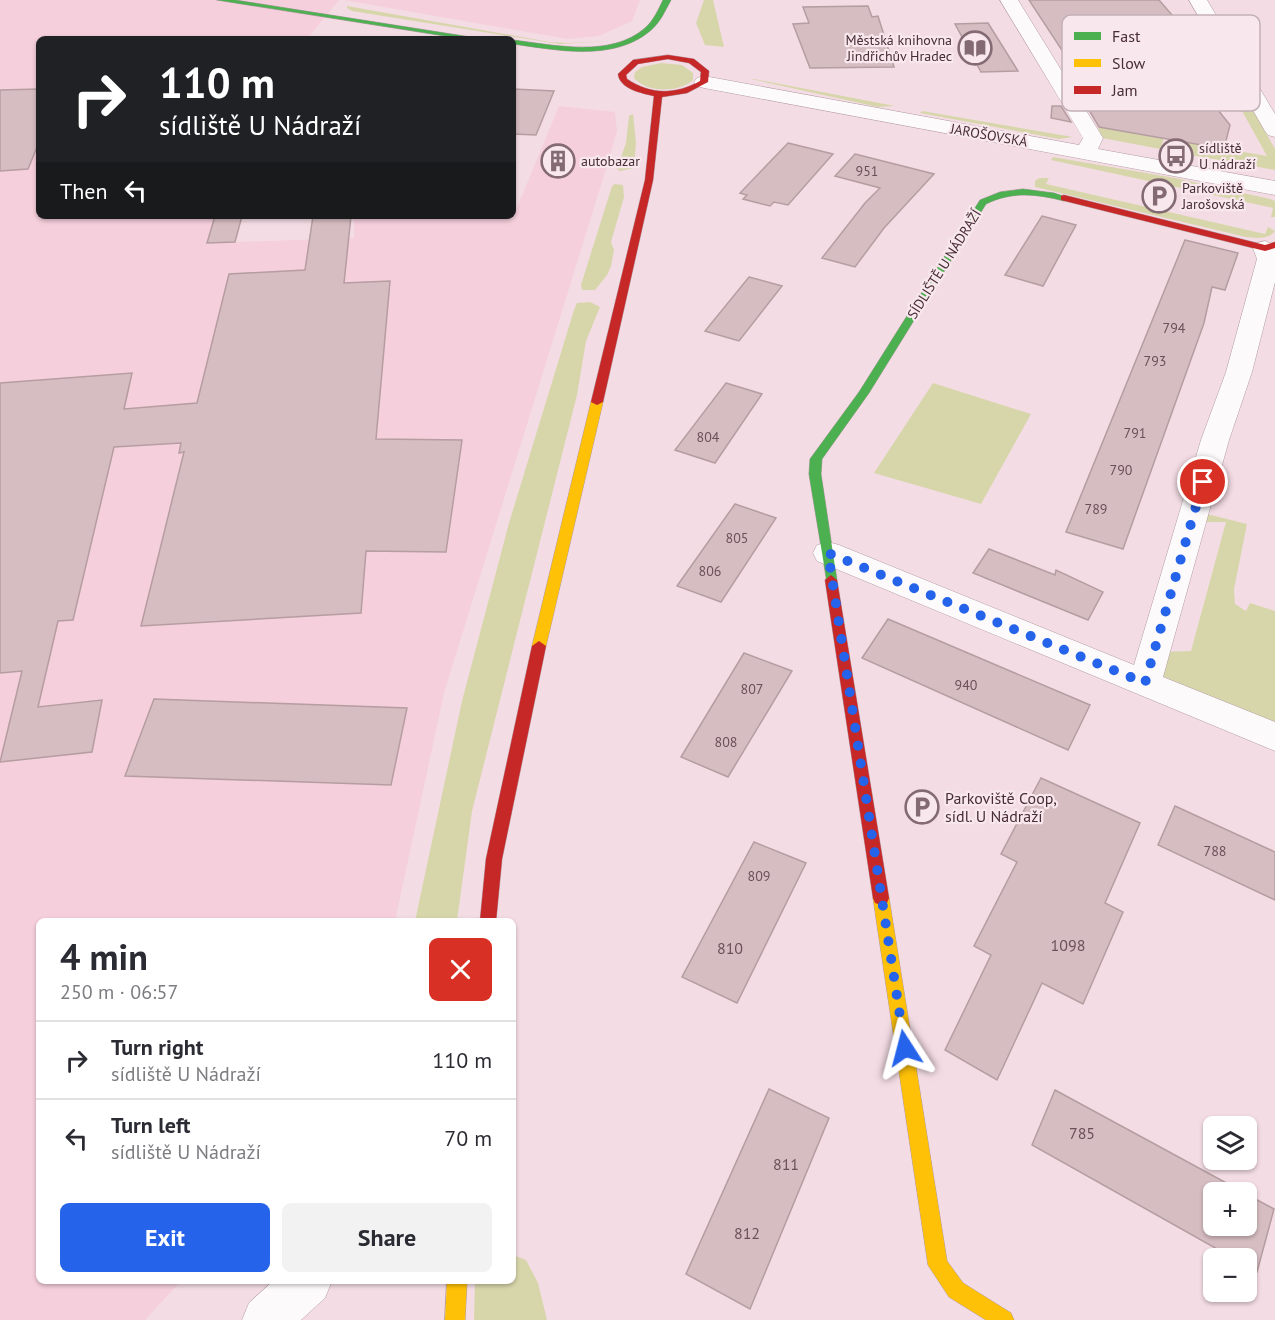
<!DOCTYPE html>
<meta charset="utf-8">
<style>
:root{--surface:#fff;--page:#f2f2f3;--text:#2b2b33;--muted:#7c7c81;--line:#e1e1e2;--accent:#2563eb}
body{margin:0;font-family:"PT Sans",sans-serif;background:var(--page);color:var(--text);height:100vh;display:flex;flex-direction:column;font-size:22px;white-space:nowrap}
*{box-sizing:border-box;margin:0}
p{font-size:20px;color:var(--muted)}
.icon{flex:none;width:33px;height:33px;fill:none;stroke:currentColor;stroke-width:2;stroke-linecap:round;stroke-linejoin:round}
.map{position:relative;flex:1;overflow:hidden}
.side{position:absolute;left:36px;top:918px;width:480px;height:366px;display:flex;flex-direction:column;background:var(--surface);border-radius:9px;box-shadow:0 2px 4px #0004}
.side>*{flex:none}
.guide{position:absolute;left:36px;top:36px;width:480px;height:183px;border-radius:9px;box-shadow:0 2px 4px #0004;background:#202124;color:#fff;overflow:hidden}
.fabs{position:absolute;left:1203px;top:1116px;display:grid;gap:12px}
.fabs a{display:grid;place-items:center;width:54px;height:54px;border-radius:9px;background:var(--surface);box-shadow:0 2px 4px #0004;font-size:30px}
.pin{position:absolute;display:grid;place-items:center;width:51px;height:51px;color:#fff;margin:-26px;border:3px solid #fff;border-radius:50%;box-shadow:0 2px 6px #0007}
.me{position:absolute;width:66px;margin:-33px;rotate:351deg;stroke-linejoin:round;filter:drop-shadow(0 0 4px #0008)}
.turn{display:flex;align-items:center;gap:21px;height:126px;padding:0 24px;font-size:27px}
.turn .icon{width:78px;height:78px;stroke-width:2.5}
.turn b{display:block;font-size:42px;line-height:51px}
.then{display:flex;align-items:center;height:57px;padding:0 24px;background:#0003;gap:12px;font-size:22px}
.round{display:grid;place-items:center;flex:none;width:63px;height:63px;border-radius:9px;background:var(--page)}
.overview{display:flex;align-items:center;justify-content:space-between;height:102px;padding:0 24px}
h1{font-size:36px;font-weight:700;line-height:45px}
.cta{display:flex;gap:12px;margin-top:auto;padding:12px 24px}
.cta a{flex:1;height:69px;border-radius:9px;background:var(--accent);color:#fff;font-size:24px;font-weight:700;line-height:69px;text-align:center}
.cta a+a{background:var(--page);color:var(--text)}
ul{padding:0;list-style:none}
li{display:flex;align-items:center;gap:18px;height:78px;padding:0 24px;border-top:2px solid var(--line)}
li div{flex:1}
li b{display:block;font-size:22px}
li em{font-style:normal}
.map>svg:first-child{display:block}
</style>
<div class="map">
<svg width="1275" height="1320" viewBox="0 0 1275 1320">
<rect width="100%" height="100%" fill="#f4dce4"/>
<!-- built -->
<g fill="#f5cfdb">
<path d="M0 0H339L307 39H39V216H215L208 243 354 238V216H513V208L516 210 559 106 615 112 617 131 609 159 444 693 395 921H39V1281H181L145 1320H0Z"/>
<path d="M344 0H640L632 21 599 36 568 39Z"/>
</g>
<!-- green -->
<g fill="#d7d6ab">
<path d="M704 0H713L724 47 705 45 696 23Z"/>
<path d="M347 6 550 42 567 43 612 41 559 44 352 11 347 8Z"/>
<path d="M1195 26 1206 29 1275 149V170L1169 151 1174 140 1267 156Z"/>
<path d="M661 63 682 65 693 73V80C678 93 647 93 634 78L635 72 642 67Z"/>
<path d="M751 79H754L895 106 878 107Z"/>
<path d="M922 111 1073 137 1059 139 920 113Z"/>
<path d="M633 114 636 142 634 168 620 171 617 169 626 143 629 116Z"/>
<path d="M1098 127 1164 138 1160 149 1102 138Z"/>
<path d="M1053 157 1175 178 1270 199 1275 201V217H1271L1273 208 1051 160Z"/>
<path d="M1039 178H1049L1046 184 1265 234 1268 227 1275 231C1268 240 1256 238 1246 237L1035 187V181Z"/>
<path d="M615 184 623 185 624 197 611 242 614 250 611 266 607 275 595 290H582L581 285 612 186Z"/>
<path d="M590 302 600 307 586 341 577 395 472 811 457 921H415L462 701 509 523 574 310 577 303Z"/>
<path d="M933 383 1031 414 981 504 874 473Z"/>
<path d="M1207 514 1247 524 1234 589 1235 604 1246 611 1250 603 1275 611V728L1164 677 1160 669 1159 652 1191 651 1226 522H1199Z"/>
<path d="M513 1255 526 1260 538 1283 547 1320H474L475 1281H513Z"/>
</g>
<!-- building -->
<g fill="#d6bdc1" stroke="#b59da1" stroke-width="1.5">
<path d="M1029 0H1159L1205 53 1173 54 1230 125 1224 149 1099 127 1086 105H1098Z"/>
<path d="M868 6 872 17 878 16 894 67 810 68 793 24 809 23 803 7Z"/>
<path d="M988 23 1018 71 981 72 955 24Z"/>
<path d="M39 89V142L28 169 0 171V90Z"/>
<path d="M513 89 554 91 536 135 513 134Z"/>
<path d="M1052 106H1061L1071 122 1051 118Z"/>
<path d="M788 143 833 154 788 205 774 202 770 206 743 199 747 195 740 193Z"/>
<path d="M855 154 934 174 884 228 855 267 822 258 865 203 880 188 835 176Z"/>
<path d="M215 216H242L235 242 207 243Z"/>
<path d="M313 216H351L344 283 390 281 376 439 462 440 446 552 366 551 361 613 141 626 184 452 179 453 181 443 114 447 73 620 58 621 38 707 102 700 92 752 0 762 22 671 0 673V383L132 373 124 409 197 403 229 274 305 270Z"/>
<path d="M1042 216 1076 225 1043 286 1005 275Z"/>
<path d="M1185 240 1238 253 1225 290 1212 287 1204 323 1123 549 1066 532Z"/>
<path d="M749 277 782 286 739 341 705 331Z"/>
<path d="M726 383 762 394 715 463 675 450Z"/>
<path d="M735 504 776 518 721 602 677 586Z"/>
<path d="M989 549 1055 575 1056 570 1103 592 1088 620 973 573Z"/>
<path d="M888 619 1090 705 1068 750 862 658Z"/>
<path d="M744 653 792 671 728 777 681 757Z"/>
<path d="M154 699 407 708 391 785 125 776Z"/>
<path d="M1041 778 1140 823 1105 903 1123 912 1083 1004 1042 983 997 1080 945 1050 991 955 974 946 1017 862 1001 854Z"/>
<path d="M1175 806 1275 852V900L1158 845Z"/>
<path d="M754 842 806 863 737 1003 682 977Z"/>
<path d="M769 1089 829 1118 750 1309 686 1274Z"/>
<path d="M1055 1090 1243 1192H1214V1226H1246V1194L1274 1209 1257 1272 1246 1266V1258H1233L1032 1145Z"/>
</g>
<g fill="none" stroke-linecap="round" stroke-linejoin="round">
<defs>
<g id="street">
<path d="M1000 0H1018L1103 138 1098 149 1275 181V195L704 88 697 86 694 82 697 78 704 76 1079 145 1083 138Z"/>
<path d="M1189 0H1207L1275 114V137L1268 135 1265 131Z"/>
<path d="M1265 241 1275 246V282L1252 372 1229 440 1163 677 1275 722V751L817 561 813 553 817 545 828 542 839 545 1134 665 1201 440 1226 372 1257 259 1253 248 1257 243Z"/>
<path d="M273 1281H332L325 1298 301 1320H242L249 1303Z"/>
</g>
<g id="fast">
<path d="M217 0H235L483 39H464Z"/>
<path d="M663 0H671C665 11 660 23 650 31 613 62 556 50 513 44V40C554 45 611 58 645 28 654 20 658 10 663 0Z"/>
<path d="M1023 189 1054 193 1069 198 1064 201C1037 194 1012 191 986 204L869 393 822 459 821 474 837 580 831 585 827 583 809 474 810 459 859 392 980 200 1000 192Z"/>
</g>
<g id="slow">
<path d="M597 399 603 402 546 646 539 651 532 646 591 402Z"/>
<path d="M881 891 887 893 889 898 947 1261 963 1283 1011 1313 1014 1320H986L949 1297 928 1265 873 898 875 893Z"/>
<path d="M447 1281H467L465 1320H445Z"/>
</g>
<g id="jam">
<path d="M668 55 694 59 709 71 708 82 687 93 662 97 653 180 603 402 597 405 591 402 645 180 654 96C641 93 620 89 618 74L633 60ZM668 59 689 63 701 72 700 81C675 95 651 95 627 79L626 75 638 64Z"/>
<path d="M1064 195 1265 245 1275 242V248L1265 251 1061 200V196Z"/>
<path d="M831 575 837 580 889 898 887 903 881 905 875 903 873 898 825 580Z"/>
<path d="M539 641 546 646 502 859 496 921H480L486 859 532 646Z"/>
</g>
</defs>
<!-- street casing -->
<use href="#street" stroke="#b19ba3" stroke-width="1"/>
<!-- fast casing -->
<use href="#fast" stroke="#b19ba3" stroke-width="1"/>
<!-- slow casing -->
<use href="#slow" stroke="#b19ba3" stroke-width="1"/>
<!-- jam casing -->
<use href="#jam" stroke="#b19ba3" stroke-width="1"/>
<!-- street -->
<use href="#street" fill="#fdfafb" fill-rule="evenodd"/>
<!-- fast -->
<use href="#fast" fill="#4caf50" fill-rule="evenodd"/>
<!-- slow -->
<use href="#slow" fill="#ffc107" fill-rule="evenodd"/>
<!-- jam -->
<use href="#jam" fill="#c62828" fill-rule="evenodd"/>
</g>
<g fill="none" stroke-linecap="round" stroke-linejoin="round">
<!-- route -->
<path stroke="#2563eb" stroke-width="10" stroke-dasharray="0 18" d="M905 1048 828 553 1145 683 1203 482"/>
</g>
<!-- icons -->
<defs>
<symbol id="library-ring" viewBox="-11 -11 22 22"><circle r="9.5" fill="#f8e8ed" stroke="#846a73" stroke-width="1.5"/><path d="M-6-4Q-3-5.5-.7-3.5V5Q-3 3-6 4ZM6-4Q3-5.5 .7-3.5V5Q3 3 6 4Z" fill="#846a73"/></symbol>
<symbol id="bus-ring" viewBox="-11 -11 22 22"><circle r="9.5" fill="#f8e8ed" stroke="#846a73" stroke-width="1.5"/><path d="M-5-6H5V4H4V6H2V4H-2V6H-4V4H-5ZM-3.5-4V0h7V-4ZM-3.5 1.2v1.5H-2V1.2ZM2 1.2v1.5H3.5V1.2Z" fill="#846a73"/></symbol>
<symbol id="building-ring" viewBox="-11 -11 22 22"><circle r="9.5" fill="#f8e8ed" stroke="#846a73" stroke-width="1.5"/><path d="M-4-6H4V6H1V3H-1V6H-4ZM-2.5-4.3h1.7v1.8h-1.7ZM.8-4.3h1.7v1.8H.8ZM-2.5-1h1.7V.8h-1.7ZM.8-1h1.7V.8H.8Z" fill="#846a73"/></symbol>
<symbol id="parking-ring" viewBox="-11 -11 22 22"><circle r="9.5" fill="#f8e8ed" stroke="#846a73" stroke-width="1.5"/><path d="M-3.5-5.5H1a3.5 3.5 0 0 1 0 7H-1V5.5H-3.5ZM-1-3.4V-.6H.8a1.4 1.4 0 0 0 0-2.8Z" fill="#846a73"/></symbol>
</defs>
<g fill-rule="evenodd">
<use href="#library-ring" x="956" y="29" width="38" height="38"/>
<use href="#bus-ring" x="1157" y="137" width="38" height="38"/>
<use href="#building-ring" x="539" y="142" width="38" height="38"/>
<use href="#parking-ring" x="1140" y="177" width="38" height="38"/>
<use href="#parking-ring" x="903" y="788" width="38" height="38"/>
</g>
<g text-anchor="middle" stroke-width="4.5" stroke-linejoin="round" paint-order="stroke">
<!-- far-poi labels -->
<g font-size="14" fill="#482c36" stroke="#f8e8ed" text-anchor="start">
<text x="952" y="45" text-anchor="end">Městská knihovna<tspan x="952" dy="16">Jindřichův Hradec</tspan></text>
<text x="1199" y="153">sídliště<tspan x="1199" dy="16">U nádraží</tspan></text>
<text x="581" y="166">autobazar</text>
<text x="1182" y="193">Parkoviště<tspan x="1182" dy="16">Jarošovská</tspan></text>
</g>
<!-- far-street labels -->
<g font-size="14" fill="#482c36" stroke="#f8e8ed">
<text transform="translate(989 135) rotate(10)" y="5">JAROŠOVSKÁ</text>
<text transform="translate(944 264) rotate(-58)" y="5">SÍDLIŠTĚ U NÁDRAŽÍ</text>
</g>
<!-- number labels -->
<g font-size="14" fill="#6c5059">
<text x="867" y="176">951</text>
<text x="1174" y="333">794</text>
<text x="1155" y="366">793</text>
<text x="1135" y="438">791</text>
<text x="708" y="442">804</text>
<text x="1121" y="475">790</text>
<text x="1096" y="514">789</text>
<text x="737" y="543">805</text>
<text x="710" y="576">806</text>
<text x="966" y="690">940</text>
<text x="752" y="694">807</text>
<text x="726" y="747">808</text>
<text x="1215" y="856">788</text>
<text x="759" y="881">809</text>
</g>
<!-- poi labels -->
<g font-size="16" fill="#482c36" stroke="#f8e8ed" text-anchor="start">
<text x="945" y="804">Parkoviště Coop,<tspan x="945" dy="18">sídl. U Nádraží</tspan></text>
</g>
<!-- near-number labels -->
<g font-size="16" fill="#6c5059">
<text x="1068" y="951">1098</text>
<text x="730" y="954">810</text>
<text x="1082" y="1139">785</text>
<text x="786" y="1170">811</text>
<text x="747" y="1239">812</text>
</g>
</g>
<!-- legend -->
<rect x="1062" y="15" width="198" height="96" rx="9" fill="#f8e8ed" stroke="#c3b0b6" stroke-width="1.5"/>
<rect x="1074" y="32" width="27" height="8" fill="#4caf50"/>
<rect x="1074" y="59" width="27" height="8" fill="#ffc107"/>
<rect x="1074" y="86" width="27" height="8" fill="#c62828"/>
<g font-size="16" fill="#482c36">
<text x="1112" y="42">Fast</text>
<text x="1112" y="69">Slow</text>
<text x="1112" y="96">Jam</text>
</g>
</svg>
<div class="fabs">
<a><svg class="icon" aria-label="layers" viewBox="0 0 24 24"><path d="M12 4l9 5-9 5-9-5zM3 14l9 5 9-5"/></svg></a>
<a>+</a>
<a>−</a>
</div>
<div class="pin" style="left:1203px;top:482px;background:#d93025"><svg class="icon" aria-label="arrive" viewBox="0 0 24 24"><path d="M6 21V4h12l-3 4 3 4H6"/></svg></div>
<svg class="me" style="left:905px;top:1048px" viewBox="-20 -20 40 40"><path d="M0-17L14 15 0 8-14 15z" fill="#2563eb" stroke="#fff" stroke-width="4"/></svg>
<div class="guide">
<div class="turn"><svg class="icon" aria-label="right" viewBox="0 0 24 24"><path d="M7 20v-9h11M14 6l5 5-5 5"/></svg><div><b>110 m</b>sídliště U Nádraží</div></div>
<div class="then">Then<svg class="icon" aria-label="left" viewBox="0 0 24 24"><path d="M17 20v-9H6M10 6l-5 5 5 5"/></svg></div>
</div>
<section class="side">
<div class="overview"><div><h1>4 min</h1><p>250 m · 06:57</p></div><a class="round" style="background:#d93025;color:#fff"><svg class="icon" aria-label="close" viewBox="0 0 24 24"><path d="M6 6l12 12M18 6L6 18"/></svg></a></div>
<ul>
<li><svg class="icon" aria-label="right" viewBox="0 0 24 24"><path d="M7 20v-9h11M14 6l5 5-5 5"/></svg><div><b>Turn right</b><p>sídliště U Nádraží</p></div><em>110 m</em></li>
<li><svg class="icon" aria-label="left" viewBox="0 0 24 24"><path d="M17 20v-9H6M10 6l-5 5 5 5"/></svg><div><b>Turn left</b><p>sídliště U Nádraží</p></div><em>70 m</em></li>
</ul>
<div class="cta"><a>Exit</a><a>Share</a></div>
</section>
</div>
